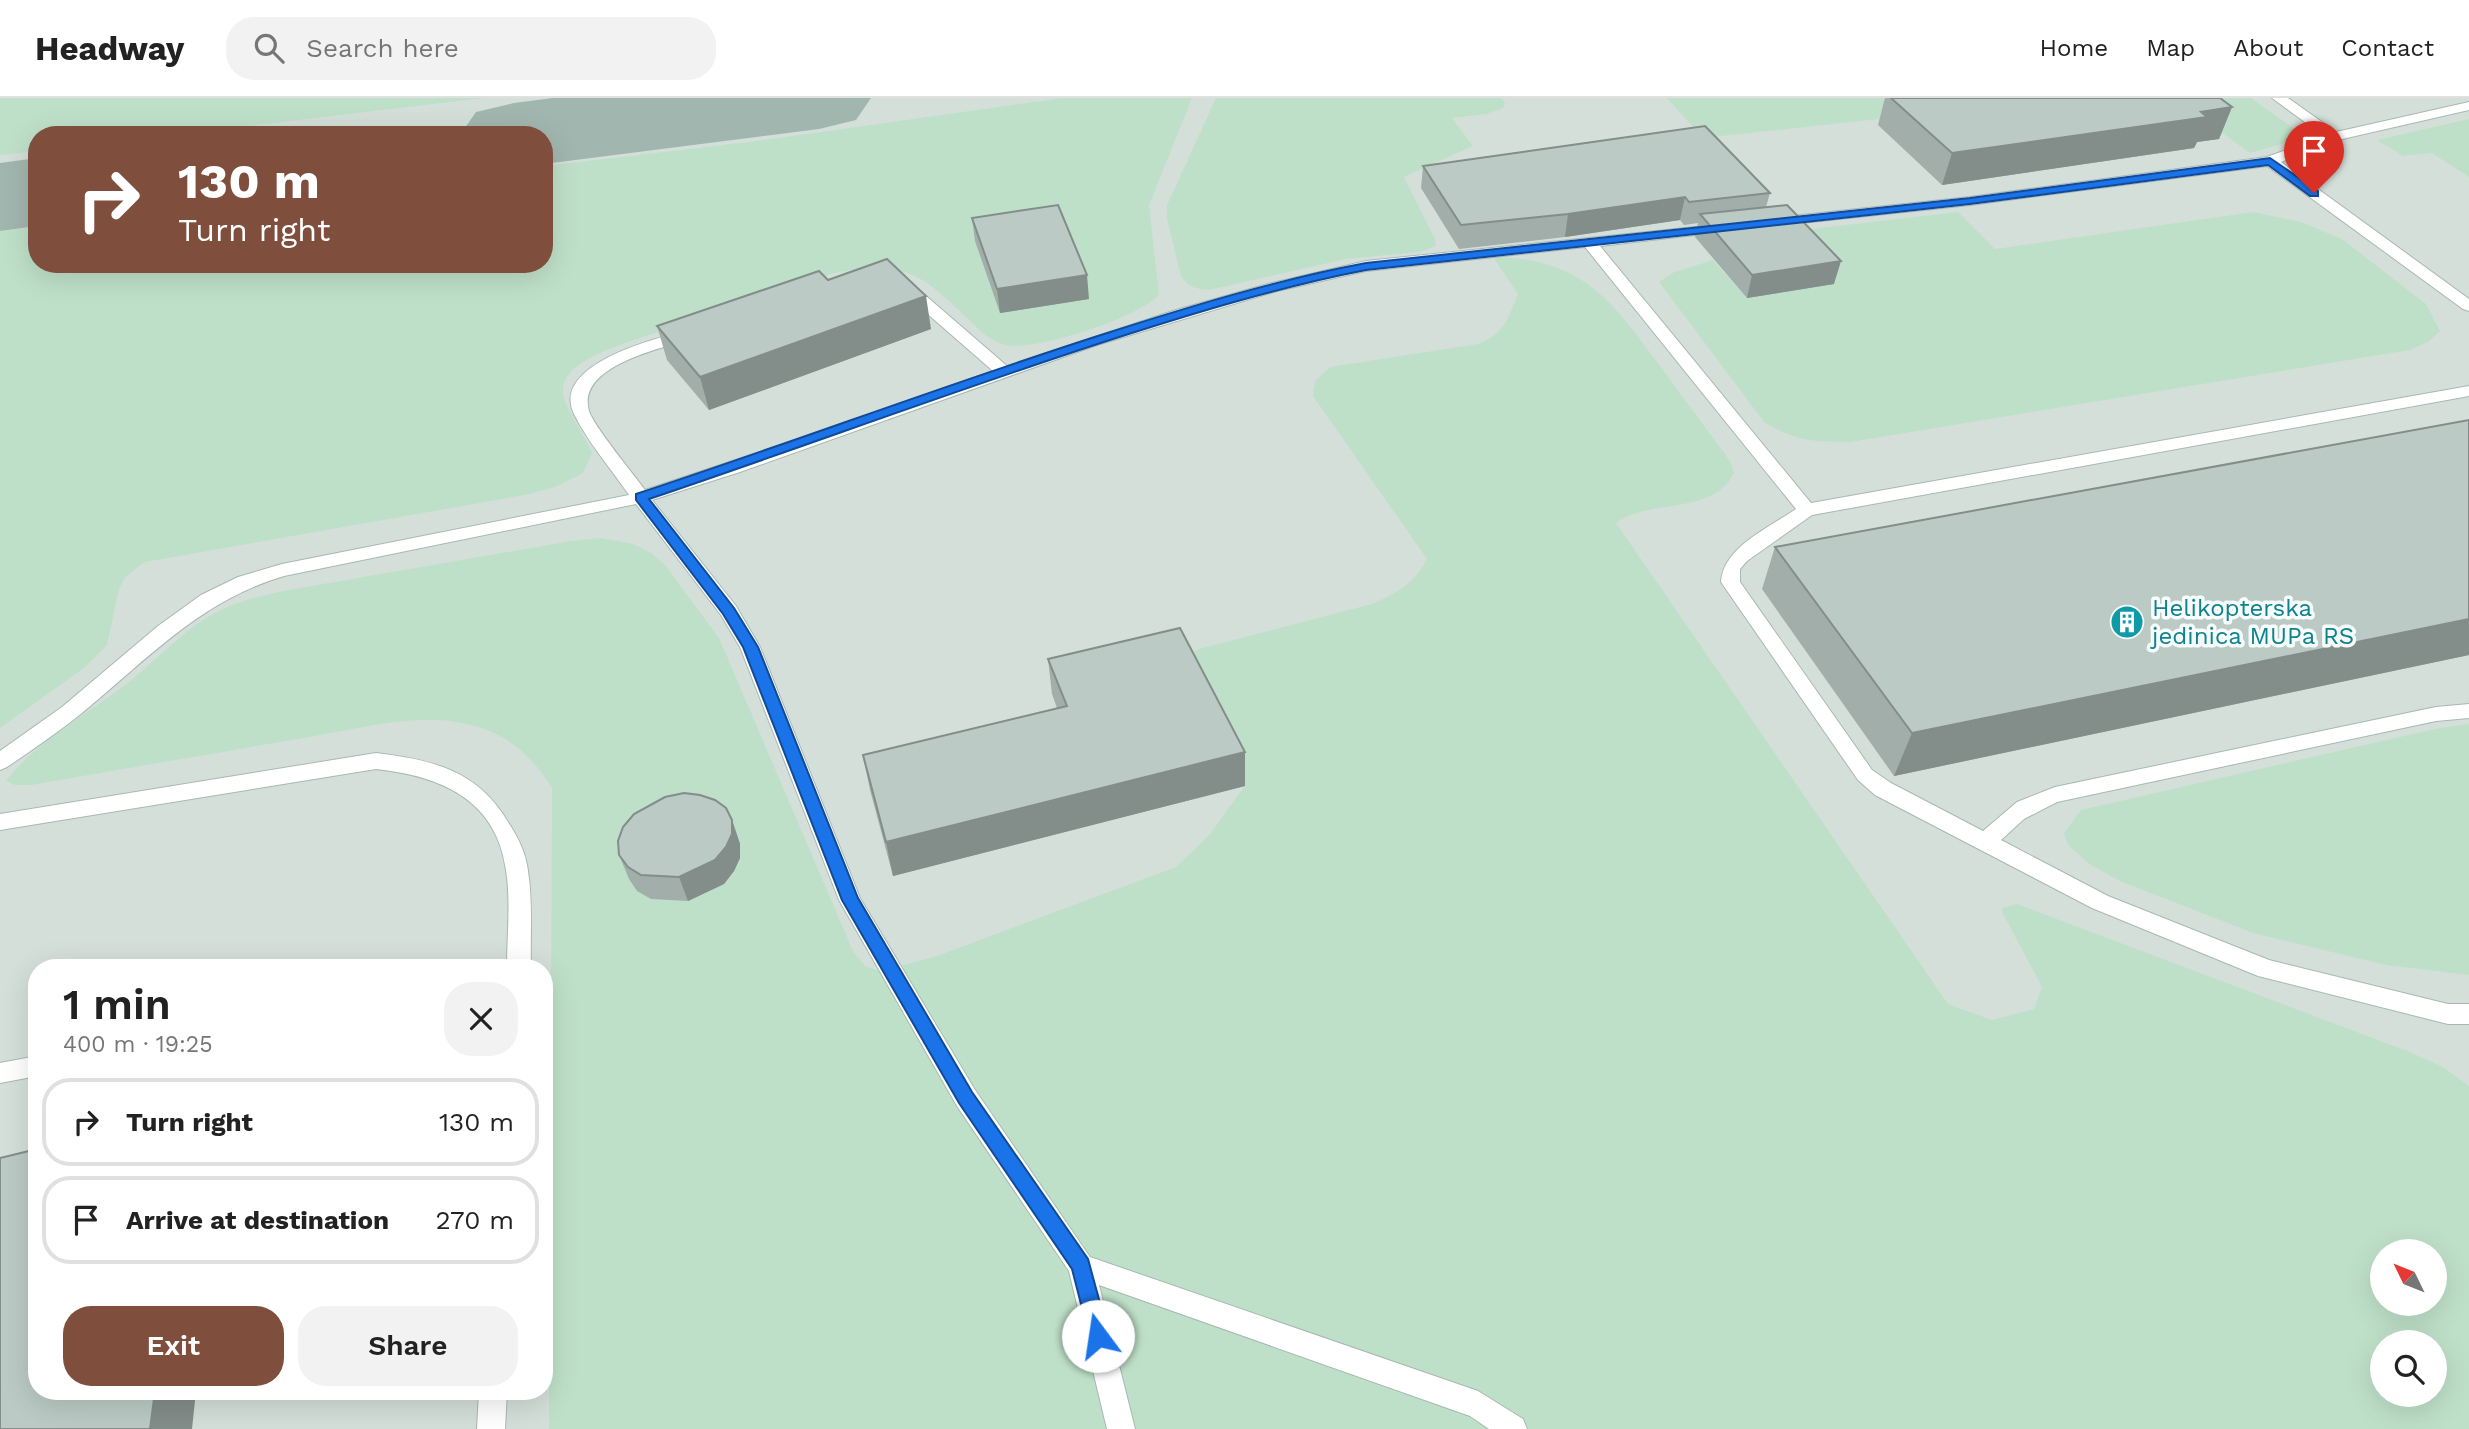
<!DOCTYPE html>
<meta charset="utf-8">
<style>
:root{--surface:#fff;--page:#f2f2f2;--text:#222;--muted:#767676;--line:#e0e0e0;--accent:#804e3d}
body{margin:0;font-family:"Work Sans",sans-serif;background:var(--page);color:var(--text);height:100vh;display:flex;flex-direction:column;font-size:26px;white-space:nowrap}
*{box-sizing:border-box;margin:0}
p{font-size:23px;color:var(--muted)}
.icon{flex:none;width:38px;height:38px;fill:none;stroke:currentColor;stroke-width:2;stroke-linecap:round;stroke-linejoin:round}
.map{position:relative;flex:1;overflow:hidden}
.details{position:absolute;left:28px;top:861px;width:525px;height:441px;display:flex;flex-direction:column;background:var(--surface);border-radius:28px;box-shadow:0 7px 28px #0002}
.details>*{flex:none}
.top-card{position:absolute;left:28px;top:28px;width:525px;height:147px;border-radius:28px;box-shadow:0 7px 28px #0002;background:#804e3d;color:#fff;overflow:hidden}
.needle{width:46px;rotate:313deg}
.buttons{position:absolute;left:2370px;top:1141px;display:grid;gap:14px}
.buttons a{display:grid;place-items:center;width:77px;height:77px;border-radius:50%;background:var(--surface);box-shadow:0 7px 28px #0002;font-size:35px}
.pin{position:absolute;display:grid;place-items:center;width:60px;height:60px;color:#fff;margin:-72px -30px;border-radius:50% 50% 50% 0;rotate:-45deg;box-shadow:0 0 7px #0007}
.pin .icon{rotate:45deg}
.me{position:absolute;width:77px;margin:-38px;rotate:346deg;stroke-linejoin:round;filter:drop-shadow(0 0 5px #0008)}
.turn{display:flex;align-items:center;gap:24px;height:147px;padding:0 35px;font-size:32px}
.turn .icon{width:91px;height:91px;stroke-width:2.5}
.turn b{display:block;font-size:49px;line-height:60px}
.round{display:grid;place-items:center;flex:none;width:74px;height:74px;border-radius:28px;background:var(--page)}
.head{display:flex;align-items:center;justify-content:space-between;height:119px;padding:0 35px}
h1{font-size:42px;font-weight:600;line-height:52px}
.button{display:flex;gap:14px;margin-top:auto;padding:14px 35px}
.button a{flex:1;height:80px;border-radius:28px;background:var(--accent);color:#fff;font-size:28px;font-weight:600;line-height:80px;text-align:center}
.button a+a{background:var(--page);color:var(--text)}
ul{padding:0;list-style:none}
li{display:flex;align-items:center;gap:21px;height:88px;margin:0 14px 10px;padding:0 21px;border:4px solid var(--line);border-radius:28px}
li div{flex:1}
li b{display:block;font-size:26px}
li em{font-style:normal}
header{display:flex;align-items:center;gap:42px;box-sizing:border-box;height:98px;padding:0 35px;background:var(--surface);border-bottom:2px solid var(--line)}
header strong{font-size:33px}
nav{display:flex;gap:38px;margin-inline-start:auto;font-size:24px}
.search{width:490px;height:63px;background:var(--page);display:flex;align-items:center;gap:18px;box-sizing:border-box;padding:0 24px;border-radius:28px;color:var(--muted);font-size:26px}
.map>svg:first-child{display:block}
</style>
<header>
<strong>Headway</strong>
<div class="search"><svg class="icon" aria-label="search" viewBox="0 0 24 24"><circle cx="10" cy="10" r="6"/><path d="M15 15l6 6"/></svg>Search here</div>
<nav><a>Home</a><a>Map</a><a>About</a><a>Contact</a></nav>
</header>
<div class="map">
<svg width="2469" height="1331" viewBox="0 0 2469 1331">
<rect width="100%" height="100%" fill="#e6efeb"/>
<!-- built -->
<path fill="#d4dfda" fill-rule="evenodd" d="M0 0H2469V1331H0ZM37 37H544V166H37ZM37 870H544V1293H37ZM2382 1153H2434V1206H2382ZM2382 1244H2434V1297H2382Z"/>
<!-- green -->
<g fill="#bfe0c8" fill-rule="evenodd">
<path d="M0 0H484L173 37H37V53L0 57Z"/>
<path d="M1063 0H1192L1149 107 1159 197C1135 221 1048 248 1014 248 1003 248 993 243 984 236 926 183 918 160 834 175L628 244C608 252 559 267 563 296 564 307 586 340 592 355L583 375 555 389 525 397 145 464 125 479 119 491 107 547 84 570 0 630V133L37 129V166H544V68L757 43Z"/>
<path d="M1216 0H1501L1505 4 1503 10 1487 16 1452 20 1473 48 1404 79 1435 141 1436 148 1420 154 1346 161 1209 192C1196 191 1188 189 1181 178L1167 121V107Z"/>
<path d="M1667 0H2037L1898 19 1703 40Z"/>
<path d="M2174 0H2251L2292 29 2293 39 2282 46 2250 55Z"/>
<path d="M2469 21V79L2432 55 2403 58 2377 42Z"/>
<path d="M1958 114 1995 151 2253 114 2301 124 2342 141 2426 206 2440 233 2428 244 2410 252 1850 344C1814 344 1795 343 1764 324L1659 184 1674 174 1713 162 1747 200 1785 134Z"/>
<path d="M1493 159C1582 160 1612 203 1660 268 1683 300 1707 331 1730 363L1734 375C1713 418 1649 400 1616 425L1948 906 1992 922 2034 911 2042 889 2003 816 2002 810 2017 806 2410 954 2443 969 2469 988V1331H549L552 690C526 649 499 630 450 623 409 617 345 633 303 640 212 656 122 671 31 687H15L6 683C37 642 93 613 134 580 160 558 183 533 213 516 235 504 259 498 283 493L571 443 600 440 633 446 651 455 665 467 719 540 853 853 865 868 881 873 937 858 1176 769 1209 737 1245 688 1187 557 1199 551 1372 506C1399 494 1412 487 1427 461L1313 298 1315 283 1330 269 1478 246C1505 235 1507 222 1518 196ZM2382 1153H2434V1206H2382ZM2382 1244H2434V1297H2382Z"/>
<path d="M2469 626V877L2386 867 2253 835 2120 783 2089 766 2068 747 2064 735 2081 712 2439 630Z"/>
</g>
<g fill="none" stroke-linecap="round" stroke-linejoin="round">
<!-- taxiway -->
<g fill="#a2b6b0" fill-rule="evenodd">
<path d="M553 0H871L856 22 819 31 544 66V37H460L476 14 514 5Z"/>
<path d="M37 60V128L0 133V65Z"/>
</g>
<defs>
<g id="service">
<path d="M2272 0H2288L2336 34 2469 4V12L2338 42 2281 64 2469 201V213L2463 211 2267 68 1970 107 1773 128 1766 124 1773 120 1970 99 2267 59 2324 38Z"/>
<path d="M1724 126 1729 127 1731 130 1729 133 1600 148 1811 405 2469 288V298L1812 417 1747 463 1740 471V484L1872 672 1891 685 1983 733 2017 704 2055 689 2436 609 2469 606V620L2436 623 2057 704 2024 721 2001 742 2108 798 2269 862 2448 906H2469V926H2448L2258 878 2092 810 1875 697 1858 682 1721 484C1723 449 1770 429 1796 411L1585 149 1366 173 1277 193 1097 247 740 374 652 402 736 508 760 549 860 800 975 992 1090 1159 1478 1293 1523 1321 1527 1331H1489L1470 1318 1099 1187 1135 1331H1107L1069 1173 957 1008 839 802 740 549 721 517 636 406 284 478C197 504 145 564 77 619 55 636 31 653 7 669L0 672V653L62 609 158 528 201 497 238 479 282 466 629 397C612 372 587 343 574 316 550 266 657 240 688 232L696 237 694 240C664 250 576 267 589 313 593 327 634 377 645 392L817 335 993 273 899 191 897 188 899 185H911L1007 268 1176 212 1268 186 1366 163Z"/>
<path d="M376 655C433 662 477 672 508 724 518 739 526 755 528 773 533 805 530 838 531 870H507C507 837 511 804 506 772 496 700 439 678 376 671L0 732V716Z"/>
<path d="M37 958V978L0 985V965Z"/>
<path d="M479 1293H507L505 1331H477Z"/>
</g>
</defs>
<!-- service casing -->
<use href="#service" stroke="#a8b8b2" stroke-width="2"/>
<!-- service -->
<use href="#service" fill="#fff" fill-rule="evenodd"/>
</g>
<!-- wall -->
<g fill="#a1aea9">
<path d="M1885 0H2220L2232 9 2219 41 2197 44 2194 50 1942 87 1878 27Z"/>
<path d="M1423 68 1770 95 1766 109 1834 186 1747 200 1695 139 1698 125 1684 127 1680 122 1565 139 1459 151 1421 90Z"/>
<path d="M972 120 1089 201 1000 215 975 143Z"/>
<path d="M828 182 931 231 709 312 667 262 657 228Z"/>
<path d="M2469 322V557L1894 678 1762 491 1775 449Z"/>
<path d="M1048 561 1245 654V688L893 778 870 692 863 657 1057 610 1052 596Z"/>
<path d="M732 722 740 746V760L734 773 724 786 688 803 651 801 637 793 629 781 619 757Z"/>
</g>
<!-- shaded-wall -->
<g fill="#838d89">
<path d="M2232 9 2219 41 2197 44 2194 50 1942 87 1952 55Z"/>
<path d="M1685 99 1680 122 1565 139 1568 116Z"/>
<path d="M1841 163 1834 186 1747 200 1752 177Z"/>
<path d="M1087 177 1089 201 1000 215 997 191Z"/>
<path d="M926 198 931 231 709 312 700 279Z"/>
<path d="M2469 521V557L1894 678 1912 635Z"/>
<path d="M1245 654V688L893 778 886 744Z"/>
<path d="M732 722 740 746V760L734 773 724 786 688 803 679 779Z"/>
<path d="M155 1293H196L192 1331H150Z"/>
</g>
<!-- building -->
<g fill="#bbcac4" stroke="#838d89" stroke-width="2">
<path d="M1891 0H2220L2232 9 2201 14 2207 19 1952 55Z"/>
<path d="M1705 28 1770 95 1689 104 1685 99 1568 116 1461 127 1423 68Z"/>
<path d="M1058 107 1087 177 997 191 972 120Z"/>
<path d="M1787 107 1841 163 1752 177 1700 116Z"/>
<path d="M887 161 926 198 700 279 657 228 819 173 828 182Z"/>
<path d="M2469 322V521L1912 635 1775 449Z"/>
<path d="M1180 530 1245 654 886 744 863 657 1067 608 1048 561Z"/>
<path d="M684 695 700 697 715 702 726 710 732 722V736L726 749 715 762 679 779 641 777 628 769 619 757 618 743 623 729 634 716 665 699Z"/>
<path d="M37 1051V1293H155L150 1331H0V1060Z"/>
</g>
<!-- route -->
<path fill="#1a73e8" stroke="#114b97" stroke-width="2" d="M2270 60 2318 93V98H2310L2268 67 1970 106 1366 172C1279 189 1194 215 1110 242 956 292 803 349 649 401L734 510 758 549 858 800 972 994 1088 1161 1109 1238 1105 1245 1098 1248 1091 1245 1072 1171 959 1005 842 802 743 549 723 516 636 402V396C791 345 945 287 1101 237 1188 209 1276 182 1366 165L1970 100Z"/>
<!-- icons -->
<defs>
<symbol id="building-disc" viewBox="-11 -11 22 22"><circle r="9.5" fill="#0f9aa8" stroke="#f7fbf9"/><path d="M-4-6H4V6H1V3H-1V6H-4ZM-2.5-4.3h1.7v1.8h-1.7ZM.8-4.3h1.7v1.8H.8ZM-2.5-1h1.7V.8h-1.7ZM.8-1h1.7V.8H.8Z" fill="#fff"/></symbol>
</defs>
<g fill-rule="evenodd">
<use href="#building-disc" x="2108" y="505" width="38" height="38"/>
</g>
<g text-anchor="middle" stroke-width="7" stroke-linejoin="round" paint-order="stroke">
<!-- culture labels -->
<g font-size="24" fill="#0d838f" stroke="#f7fbf9" text-anchor="start">
<text x="2152" y="518">Helikopterska<tspan x="2152" dy="28">jedinica MUPa RS</tspan></text>
</g>
</g>
</svg>
<div class="buttons">
<a><svg class="needle" viewBox="-14 -14 28 28"><path d="M0-13l5 13h-10z" fill="#e53935"/><path d="M0 13l5-13h-10z" fill="#767676"/></svg></a>
<a><svg class="icon" aria-label="search" viewBox="0 0 24 24"><circle cx="10" cy="10" r="6"/><path d="M15 15l6 6"/></svg></a>
</div>
<div class="pin" style="left:2314px;top:95px;background:#d93025"><svg class="icon" aria-label="arrive" viewBox="0 0 24 24"><path d="M6 21V4h12l-3 4 3 4H6"/></svg></div>
<svg class="me" style="left:1098px;top:1238px" viewBox="-20 -20 40 40"><circle r="19" fill="#fff"/><path d="M0-13L10 11 0 6-10 11z" fill="#1a73e8"/></svg>
<div class="top-card">
<div class="turn"><svg class="icon" aria-label="right" viewBox="0 0 24 24"><path d="M7 20v-9h11M14 6l5 5-5 5"/></svg><div><b>130 m</b>Turn right</div></div>
</div>
<section class="details">
<div class="head"><div><h1>1 min</h1><p>400 m · 19:25</p></div><a class="round"><svg class="icon" aria-label="close" viewBox="0 0 24 24"><path d="M6 6l12 12M18 6L6 18"/></svg></a></div>
<ul>
<li><svg class="icon" aria-label="right" viewBox="0 0 24 24"><path d="M7 20v-9h11M14 6l5 5-5 5"/></svg><div><b>Turn right</b></div><em>130 m</em></li>
<li><svg class="icon" aria-label="arrive" viewBox="0 0 24 24"><path d="M6 21V4h12l-3 4 3 4H6"/></svg><div><b>Arrive at destination</b></div><em>270 m</em></li>
</ul>
<div class="button"><a>Exit</a><a>Share</a></div>
</section>
</div>
